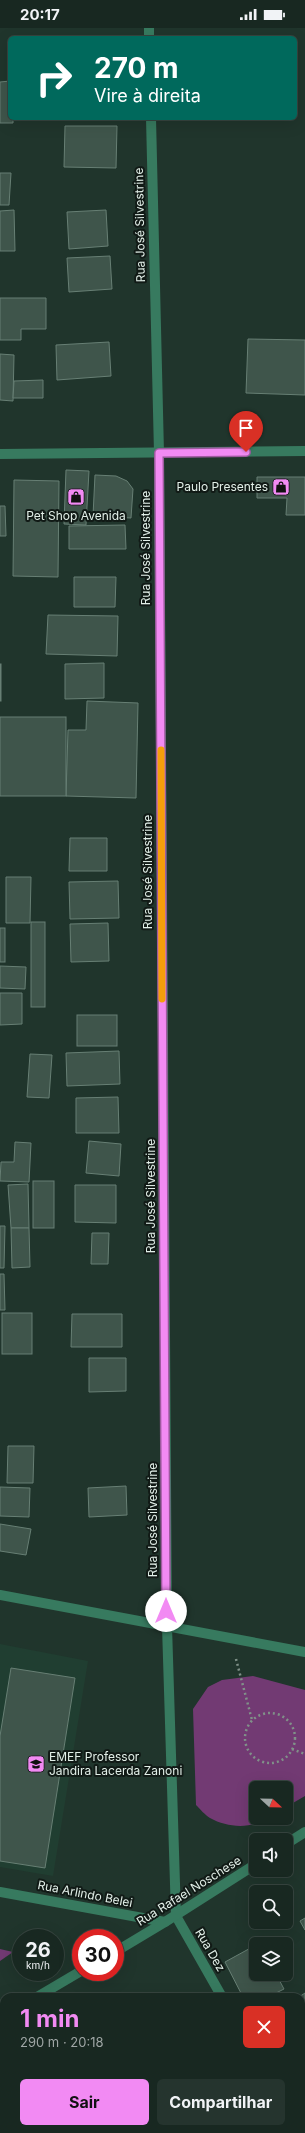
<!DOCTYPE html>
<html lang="pt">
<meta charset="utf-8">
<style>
:root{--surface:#182821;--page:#25342e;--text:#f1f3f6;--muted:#9fa6a5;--line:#36443f;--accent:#f28af3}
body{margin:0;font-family:Inter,sans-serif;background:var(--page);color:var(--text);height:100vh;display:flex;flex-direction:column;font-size:15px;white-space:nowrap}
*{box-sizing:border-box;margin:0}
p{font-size:13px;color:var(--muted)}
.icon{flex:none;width:22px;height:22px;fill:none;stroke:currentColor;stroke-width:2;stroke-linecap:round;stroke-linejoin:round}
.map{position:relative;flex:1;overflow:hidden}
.details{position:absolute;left:0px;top:1965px;width:305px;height:140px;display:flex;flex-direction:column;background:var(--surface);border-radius:12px 12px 0 0;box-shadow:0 4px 16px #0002,0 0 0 1px var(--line)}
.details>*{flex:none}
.hud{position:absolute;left:8px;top:8px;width:289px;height:84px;border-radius:6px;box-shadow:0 4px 16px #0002,0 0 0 1px var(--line);background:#00695c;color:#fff;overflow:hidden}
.needle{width:26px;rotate:112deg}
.tools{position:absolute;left:249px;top:1753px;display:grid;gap:8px}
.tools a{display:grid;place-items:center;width:44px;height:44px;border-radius:6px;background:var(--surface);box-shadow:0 4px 16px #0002,0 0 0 1px var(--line);font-size:20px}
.speed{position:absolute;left:12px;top:1901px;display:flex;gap:8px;font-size:20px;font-weight:700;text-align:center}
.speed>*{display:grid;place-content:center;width:52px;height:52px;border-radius:50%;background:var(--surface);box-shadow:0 4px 16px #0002,0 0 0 1px var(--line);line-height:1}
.speed small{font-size:10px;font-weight:400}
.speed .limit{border:6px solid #d22;background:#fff;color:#111}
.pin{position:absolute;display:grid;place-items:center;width:34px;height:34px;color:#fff;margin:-41px -17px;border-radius:50% 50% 50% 0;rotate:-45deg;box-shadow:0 0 4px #0007}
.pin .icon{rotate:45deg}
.me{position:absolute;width:44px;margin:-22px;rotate:0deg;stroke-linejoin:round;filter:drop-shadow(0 0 3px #0008)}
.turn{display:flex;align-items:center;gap:14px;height:84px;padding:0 20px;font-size:18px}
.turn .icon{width:52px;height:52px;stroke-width:2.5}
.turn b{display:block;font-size:28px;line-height:34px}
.round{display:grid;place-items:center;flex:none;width:42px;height:42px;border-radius:6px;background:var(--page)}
.overview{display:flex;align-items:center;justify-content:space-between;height:68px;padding:0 20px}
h1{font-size:24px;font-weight:700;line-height:30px;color:var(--accent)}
.button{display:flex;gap:8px;margin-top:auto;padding:8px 20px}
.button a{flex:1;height:46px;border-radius:6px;background:var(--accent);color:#111;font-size:16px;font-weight:700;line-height:46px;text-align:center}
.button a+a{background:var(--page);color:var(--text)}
.status{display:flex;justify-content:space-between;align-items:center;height:28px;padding:0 20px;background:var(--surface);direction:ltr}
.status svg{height:11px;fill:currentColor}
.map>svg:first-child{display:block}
</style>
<div class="status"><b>20:17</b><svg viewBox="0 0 49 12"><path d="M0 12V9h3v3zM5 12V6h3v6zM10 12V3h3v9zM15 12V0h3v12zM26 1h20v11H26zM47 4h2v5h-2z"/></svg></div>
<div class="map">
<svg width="305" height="2105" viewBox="0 0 305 2105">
<rect width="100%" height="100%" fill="#20352c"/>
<!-- built -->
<path fill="#203e31" d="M0 1616 88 1633 53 1848 0 1839Z"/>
<!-- green -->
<g fill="#723a73">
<path d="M253 1648 305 1662V1768L286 1779V1760H256V1790H268C251 1801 228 1800 210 1790 205 1787 200 1781 196 1777L193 1681 208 1659 222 1652Z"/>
<path d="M0 1921 13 1924 0 1933Z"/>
</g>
<!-- building -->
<g fill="#3f554b" stroke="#677f74">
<path d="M10 53V90H13V95H0V54Z"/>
<path d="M65 98H117L116 140 64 139Z"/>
<path d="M0 145H11L9 177H0Z"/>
<path d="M14 182 15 223H0V183Z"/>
<path d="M106 182 108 218 69 221 67 184Z"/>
<path d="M110 228 112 261 69 264 67 230Z"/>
<path d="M0 270H46V301H21V312H0Z"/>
<path d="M248 311 305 312V367L246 365Z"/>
<path d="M109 314 111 348 57 352 56 317Z"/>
<path d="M0 326 14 327 13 373 0 372Z"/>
<path d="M43 352V370H13L14 353Z"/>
<path d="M66 442 89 443 86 497 64 496Z"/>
<path d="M95 447 116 448 127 453 133 461 131 490 93 488Z"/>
<path d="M257 449H305V487H286L287 470H257Z"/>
<path d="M14 452 59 453 58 549 13 548Z"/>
<path d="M0 478H5L6 508H0Z"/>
<path d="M125 497 126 521H69V498Z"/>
<path d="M74 549H116L115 579H74Z"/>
<path d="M48 587 118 588 117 628 46 626Z"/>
<path d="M104 635V670L65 671V636Z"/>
<rect x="0" y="636" width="1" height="37"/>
<path d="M87 673 138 675 136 770 66 768 68 702H86Z"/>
<rect x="0" y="689" width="66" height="79"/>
<path d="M70 810H107V843H69Z"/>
<path d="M6 849H31L30 895H6Z"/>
<path d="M118 853 119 890 70 891 69 854Z"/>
<rect x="31" y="894" width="14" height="85"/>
<path d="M108 895 109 933 71 934 70 896Z"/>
<rect x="0" y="900" width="5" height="34"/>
<path d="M0 938 26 939 25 961 0 960Z"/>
<path d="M0 965H22V996L0 997Z"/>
<rect x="77" y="987" width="40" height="31"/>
<path d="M119 1023 120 1056 67 1058 66 1025Z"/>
<path d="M30 1026 52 1027 49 1070 27 1069Z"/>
<path d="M118 1069 119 1105H76V1070Z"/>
<path d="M89 1113 121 1116 119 1148 86 1145Z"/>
<path d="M15 1114 31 1115 29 1154 0 1153 1 1134H14Z"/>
<rect x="33" y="1153" width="21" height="47"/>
<path d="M28 1156 29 1200H11L8 1157Z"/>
<path d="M75 1157H116V1195L75 1194Z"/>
<path d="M0 1198H5L4 1240H0Z"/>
<path d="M11 1200H29L30 1239 12 1240Z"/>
<path d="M92 1205H109L108 1236H91Z"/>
<path d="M0 1246H4L5 1282H0Z"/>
<rect x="2" y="1285" width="30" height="41"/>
<path d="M72 1286H122V1319H71Z"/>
<path d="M89 1330H126V1363L89 1364Z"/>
<path d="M8 1418H34L33 1455H7Z"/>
<path d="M126 1458 127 1487 89 1489 88 1460Z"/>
<path d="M0 1459 30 1460 29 1489 0 1488Z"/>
<path d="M0 1496 31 1501 26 1527 0 1523Z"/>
<path d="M11 1640 75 1650 45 1840 0 1833V1708Z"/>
<path d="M305 1890V1902L300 1893Z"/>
<path d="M256 1917V1946H276L284 1961 268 1969H243L225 1934Z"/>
<path d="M305 1965V2005L301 2007V1969H299Z"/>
<path d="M305 2030V2067L301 2068V2032Z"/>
</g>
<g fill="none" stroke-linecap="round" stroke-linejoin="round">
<!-- path -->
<g stroke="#809189" stroke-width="2.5" stroke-dasharray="2 3" stroke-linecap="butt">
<path d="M236 1631 252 1692"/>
<circle cx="270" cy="1710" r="25"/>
<path d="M292 1721 305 1726"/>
</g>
<!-- street -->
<g stroke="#377a5f" stroke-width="10">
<path d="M149 0V10"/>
<path d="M151 90 159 425 167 1598 176 1888 222 1969"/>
<path d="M0 426 305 423"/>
<path d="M0 1567 305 1624"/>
<path d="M286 1816 305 1804"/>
<path d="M0 1864 165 1894"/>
<path d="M115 1924 165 1894 256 1836"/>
<path d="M37 1969 81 1943"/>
<path d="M0 1990 4 1988"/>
<path d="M297 2101 299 2105"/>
</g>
</g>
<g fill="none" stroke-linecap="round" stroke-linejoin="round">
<defs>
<path id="route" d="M166 1583 159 425 246 424"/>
</defs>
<!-- route casing -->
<use href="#route" stroke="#9d5a9e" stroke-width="10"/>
<!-- route -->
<use href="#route" stroke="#f28af3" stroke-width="7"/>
<!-- slow -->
<path stroke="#f59e0b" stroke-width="7" d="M161 722 162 971"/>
</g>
<!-- icons -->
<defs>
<symbol id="shop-square" viewBox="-11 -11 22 22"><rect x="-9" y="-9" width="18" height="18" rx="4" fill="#f28af3" stroke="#111a16"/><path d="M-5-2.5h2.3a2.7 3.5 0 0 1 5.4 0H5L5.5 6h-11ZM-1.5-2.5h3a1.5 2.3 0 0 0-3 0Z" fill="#111"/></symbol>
<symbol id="school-square" viewBox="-11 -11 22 22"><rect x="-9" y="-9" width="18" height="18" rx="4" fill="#f28af3" stroke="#111a16"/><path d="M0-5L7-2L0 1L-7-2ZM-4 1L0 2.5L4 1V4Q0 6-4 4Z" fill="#111"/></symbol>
</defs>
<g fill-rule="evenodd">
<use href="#shop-square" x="271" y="449" width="20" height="20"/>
<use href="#shop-square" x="66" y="459" width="20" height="20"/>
<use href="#school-square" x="26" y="1726" width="20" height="20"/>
</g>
<g text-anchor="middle" stroke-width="4" stroke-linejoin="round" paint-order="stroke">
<!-- street labels -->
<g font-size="12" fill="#e2efe8" stroke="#111a16">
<text transform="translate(140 197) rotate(-91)" y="4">Rua José Silvestrine</text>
<text transform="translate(146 520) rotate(-90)" y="4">Rua José Silvestrine</text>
<text transform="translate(148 844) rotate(-90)" y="4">Rua José Silvestrine</text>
<text transform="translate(151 1168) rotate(-90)" y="4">Rua José Silvestrine</text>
<text transform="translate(153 1492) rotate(-90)" y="4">Rua José Silvestrine</text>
<text transform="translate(189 1863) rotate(-32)" y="4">Rua Rafael Noschese</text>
<text transform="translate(85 1866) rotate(11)" y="4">Rua Arlindo Belei</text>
<text transform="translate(210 1922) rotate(60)" y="4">Rua Dez</text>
</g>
<!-- poi labels -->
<g font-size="12" fill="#e2efe8" stroke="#111a16" text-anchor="end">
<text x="268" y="463">Paulo Presentes</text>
<text x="76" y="492" text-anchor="middle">Pet Shop Avenida</text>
<text x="49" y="1733" text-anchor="start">EMEF Professor<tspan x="49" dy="14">Jandira Lacerda Zanoni</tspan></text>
</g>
</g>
</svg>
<div class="tools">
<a><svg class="needle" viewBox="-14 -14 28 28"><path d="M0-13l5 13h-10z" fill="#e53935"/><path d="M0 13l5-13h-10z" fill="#9fa6a5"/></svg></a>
<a><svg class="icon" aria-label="sound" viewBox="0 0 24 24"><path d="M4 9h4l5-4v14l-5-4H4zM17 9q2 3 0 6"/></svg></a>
<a><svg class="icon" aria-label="search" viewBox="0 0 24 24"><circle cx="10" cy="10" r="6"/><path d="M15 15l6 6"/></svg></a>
<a><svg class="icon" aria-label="layers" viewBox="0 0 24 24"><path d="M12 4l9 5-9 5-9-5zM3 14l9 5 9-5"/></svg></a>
</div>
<div class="speed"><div>26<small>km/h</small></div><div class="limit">30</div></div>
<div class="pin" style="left:246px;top:424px;background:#d93025"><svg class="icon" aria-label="arrive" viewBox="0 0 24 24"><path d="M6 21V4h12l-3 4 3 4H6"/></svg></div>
<svg class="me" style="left:166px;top:1583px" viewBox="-20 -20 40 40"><circle r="19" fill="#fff"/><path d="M0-13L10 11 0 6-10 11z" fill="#f28af3"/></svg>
<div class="hud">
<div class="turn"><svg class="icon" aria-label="right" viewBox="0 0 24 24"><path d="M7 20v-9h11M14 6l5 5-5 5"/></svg><div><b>270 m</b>Vire à direita</div></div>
</div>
<section class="details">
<div class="overview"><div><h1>1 min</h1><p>290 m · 20:18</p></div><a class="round" style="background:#d93025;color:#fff"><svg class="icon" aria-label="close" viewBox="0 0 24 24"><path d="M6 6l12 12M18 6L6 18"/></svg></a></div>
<div class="button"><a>Sair</a><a>Compartilhar</a></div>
</section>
</div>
